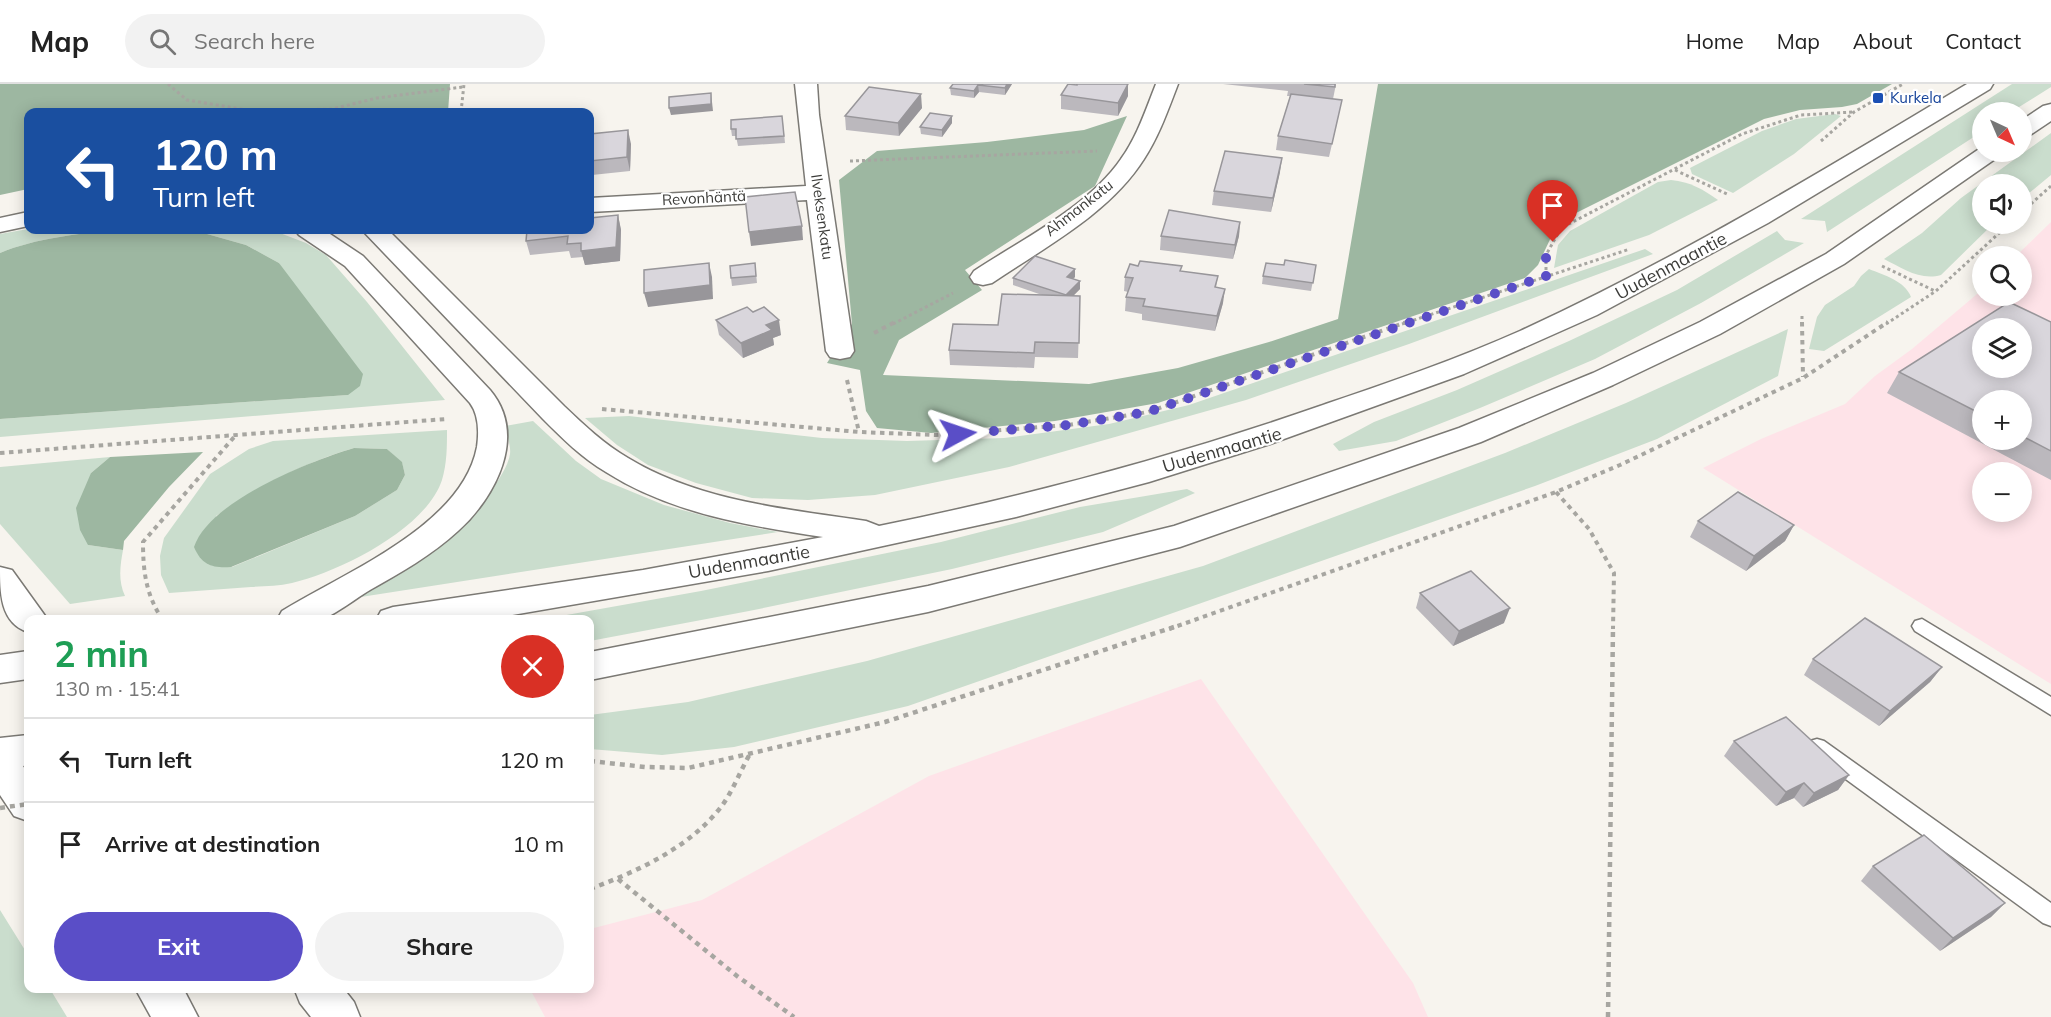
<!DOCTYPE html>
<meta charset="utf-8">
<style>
:root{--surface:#fff;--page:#f2f2f2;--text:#222;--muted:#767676;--line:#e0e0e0;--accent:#5a4ec7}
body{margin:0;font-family:Mulish,sans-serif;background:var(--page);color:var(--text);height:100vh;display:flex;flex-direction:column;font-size:22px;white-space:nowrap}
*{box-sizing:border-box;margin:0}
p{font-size:20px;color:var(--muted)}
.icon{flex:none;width:33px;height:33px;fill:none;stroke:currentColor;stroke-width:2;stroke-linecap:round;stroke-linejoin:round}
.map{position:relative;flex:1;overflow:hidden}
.side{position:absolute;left:24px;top:531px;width:570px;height:378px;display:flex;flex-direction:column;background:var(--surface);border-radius:12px;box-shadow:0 3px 15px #0003}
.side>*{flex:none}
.top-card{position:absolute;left:24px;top:24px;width:570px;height:126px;border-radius:12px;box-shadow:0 3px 15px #0003;background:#1a4fa0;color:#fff;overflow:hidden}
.needle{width:39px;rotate:136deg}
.fabs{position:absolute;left:1972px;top:18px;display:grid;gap:12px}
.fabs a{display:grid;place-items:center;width:60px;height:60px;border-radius:50%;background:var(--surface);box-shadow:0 3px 15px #0003;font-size:30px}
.pin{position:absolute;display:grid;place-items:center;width:51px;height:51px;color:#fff;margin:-62px -26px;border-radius:50% 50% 50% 0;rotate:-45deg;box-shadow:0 0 6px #0007}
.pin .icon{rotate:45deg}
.me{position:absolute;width:66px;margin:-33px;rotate:85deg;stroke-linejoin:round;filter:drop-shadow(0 0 4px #0008)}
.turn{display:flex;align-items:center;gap:21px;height:126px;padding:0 30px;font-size:27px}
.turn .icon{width:78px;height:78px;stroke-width:2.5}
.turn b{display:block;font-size:42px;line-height:51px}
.round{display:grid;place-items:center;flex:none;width:63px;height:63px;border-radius:32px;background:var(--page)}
.headline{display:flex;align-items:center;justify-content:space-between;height:102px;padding:0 30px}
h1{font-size:36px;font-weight:700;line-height:45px;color:#1e9e55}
.cta{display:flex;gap:12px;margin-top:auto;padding:12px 30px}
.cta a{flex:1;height:69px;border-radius:36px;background:var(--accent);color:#fff;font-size:24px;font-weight:700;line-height:69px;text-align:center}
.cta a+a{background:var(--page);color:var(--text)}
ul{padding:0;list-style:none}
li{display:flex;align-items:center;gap:18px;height:84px;padding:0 30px;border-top:2px solid var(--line)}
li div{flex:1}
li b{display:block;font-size:22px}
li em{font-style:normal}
header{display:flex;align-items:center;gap:36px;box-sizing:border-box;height:84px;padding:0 30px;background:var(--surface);border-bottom:2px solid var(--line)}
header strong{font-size:28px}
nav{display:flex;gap:33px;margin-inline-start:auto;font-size:21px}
.search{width:420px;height:54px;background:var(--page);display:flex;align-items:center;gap:15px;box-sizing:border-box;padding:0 21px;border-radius:33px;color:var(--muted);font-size:22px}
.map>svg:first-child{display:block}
</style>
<header>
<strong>Map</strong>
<div class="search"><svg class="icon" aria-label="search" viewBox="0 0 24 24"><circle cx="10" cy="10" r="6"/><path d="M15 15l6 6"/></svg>Search here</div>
<nav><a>Home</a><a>Map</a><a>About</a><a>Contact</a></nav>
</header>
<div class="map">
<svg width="2051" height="933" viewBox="0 0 2051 933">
<rect width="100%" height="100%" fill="#f7f4ee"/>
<!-- industrial -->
<g fill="#fee3e8" fill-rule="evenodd">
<path d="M2051 138V600L1703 384 1761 355 1845 320 1875 292 1912 265 1983 205V212H2022V172H2016ZM1983 244H2022V284H1983ZM1983 316H2022V356H1983ZM1983 388H2022V428H1983Z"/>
<path d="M1201 595 1413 899 1428 933H545L530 905 590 904V845L702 816 929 692Z"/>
</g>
<!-- green -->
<g fill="#caddcd" fill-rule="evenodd">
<path d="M2012 0H2051V3L2011 28H1983V47L1827 148 1825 137 1801 135Z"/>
<path d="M1835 30 1841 32 1794 70 1733 109 1692 90 1690 84 1762 47 1796 35Z"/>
<path d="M2051 49V91L2022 115V100H1983V140H1993L1941 191C1920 197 1902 184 1884 175L1922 149 1961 114Z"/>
<path d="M1671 96C1691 98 1702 105 1718 116L1649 151 1554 184 1558 161 1570 147 1658 98Z"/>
<path d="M28 145V146H116C77 150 36 154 0 169V150Z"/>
<path d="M164 146H272L306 159 326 171 367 218 445 316 0 353V335L348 311 279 179 246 161 200 148Z"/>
<path d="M1777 147 1785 156 1804 159 1701 219 1595 275 1480 324 1396 357 1339 367 1333 360 1374 338 1457 306 1569 257 1677 206Z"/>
<path d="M1645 165 1653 170 1409 260 1246 316 1009 383 875 411 808 416 752 414 696 399 648 381 617 361 585 334 629 332 822 354 907 357 1004 354 1109 340 1189 321Z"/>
<path d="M1869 185C1884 191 1905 197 1911 213L1824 267 1809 265 1817 233 1825 221 1854 202 1861 192Z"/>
<path d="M1788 245 1778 292 1657 355 1535 402 908 622 734 663 662 671 590 665V631L688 618 867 577 1203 482 1505 369 1626 319Z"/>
<path d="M533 337 576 377 601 395 664 421 730 439 778 448 348 515C405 485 453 461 491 407 498 396 508 383 510 370 511 362 507 351 505 342Z"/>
<path d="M447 346C447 363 447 379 442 396 426 445 339 488 292 499 279 502 265 502 251 503 224 505 196 507 169 509L161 491 160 472 164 454 210 390 249 365 273 357ZM354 364 387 365 402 379 405 391 397 406 355 432 232 483 216 432C259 403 304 378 354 364Z"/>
<path d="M110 373 91 389 88 461 123 466C120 482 118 497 125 512L70 520 0 440V383Z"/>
<path d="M1187 405 1195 409 1103 448 952 485 749 527 590 557V536L544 535 701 507 941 458 1080 423Z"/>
<path d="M0 826 28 871V904L50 905 67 933H0Z"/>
</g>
<!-- forest -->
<g fill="#9db7a1">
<path d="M0 0H450L448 28H28V105L0 111Z"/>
<path d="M1378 0H1892L1857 20 1842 23 1800 26 1764 35 1572 131 1553 149 1538 181 1525 194 1158 319 1055 337 931 349 877 344 866 327 860 286 827 279 852 240 839 96 877 67 987 58 1084 46 1127 32 1095 102 965 186 982 206 899 256 883 291 1089 300 1178 284 1269 258 1338 235Z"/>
<path d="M116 146 200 148 246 161 279 179 363 290 360 302 348 311 0 335V169C36 154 77 150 116 146Z"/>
<path d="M354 364 387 365 402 378 405 391 397 406 355 432 231 483C213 484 202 482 194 463 209 417 310 377 354 364Z"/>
<path d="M203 368 169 403 124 457 123 466 88 461 80 446 76 424 91 389 110 373Z"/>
</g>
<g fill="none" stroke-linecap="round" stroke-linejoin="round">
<defs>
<g id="service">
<path d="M1922 535 2051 613V631L1915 547 1912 542 1915 537Z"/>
<path d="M1817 655 1824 657 2051 819V842L2043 839 1810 669 1807 663 1810 657Z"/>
</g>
<g id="minor">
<path d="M795 0H817L819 31 854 267 850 273 840 275 830 273 826 267 807 116 590 128V114L806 102Z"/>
<path d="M1156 0H1178C1168 26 1159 52 1144 75 1109 130 1045 163 992 199L983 201 974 199 970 193 974 187C1021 156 1088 123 1121 75 1137 53 1146 25 1156 0Z"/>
</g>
<g id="secondary">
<path d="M1967 0H1993L1990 5 1768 139 1597 231 1464 290 1270 360 1149 398 1016 433 768 487 483 536H376L381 527 393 523 643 486 823 453C749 442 670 429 606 388 582 374 562 354 543 335L362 146H388L564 322C584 341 604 360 628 374 699 417 785 425 866 437L879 442C1028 412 1176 372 1320 322 1387 299 1455 276 1520 247 1675 176 1821 88 1967 0Z"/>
<path d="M2051 20V37L2030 51 2022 53V36L2043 22Z"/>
<path d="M1982 63 1983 68H2002L1998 73 1844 180 1720 250 1613 301 1481 358 1180 463 928 528 590 596V568L928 502 1174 442 1459 344 1593 289 1700 238 1826 170Z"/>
<path d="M28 128V142L0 148V134Z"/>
<path d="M295 146H324L363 172 490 306C528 351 496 413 458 447 432 471 400 489 370 506 355 515 339 528 323 535 311 539 290 536 277 536L282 527C345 488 462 442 477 363 479 349 479 331 470 319L345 182 299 151Z"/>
<path d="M0 483 12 486 48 536H28V548C0 539 0 508 0 483Z"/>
<path d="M28 567V595L0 599V571Z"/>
<path d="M28 651V681L23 682 28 690V737L14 732 0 711V654Z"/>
<path d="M135 904H183L198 933H151Z"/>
<path d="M294 904H343L354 918 360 933H311L300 919Z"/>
</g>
</defs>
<!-- service casing -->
<use href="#service" stroke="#7b7974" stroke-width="3"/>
<!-- minor casing -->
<use href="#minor" stroke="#7b7974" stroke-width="3"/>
<!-- secondary casing -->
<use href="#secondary" stroke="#7b7974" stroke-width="3"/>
<!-- path-far2 -->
<g stroke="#a7a6a1" stroke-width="3" stroke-dasharray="3 3" stroke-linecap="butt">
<path d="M168 0 187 16 253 27 332 25 377 14 463 3"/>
<path d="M461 28 464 0"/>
<path d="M1821 57 1854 28 1903 0"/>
<path d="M850 77 1097 67"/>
<path d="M1675 86 1727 110"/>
<path d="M2022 128 2051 102"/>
<path d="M1882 182 1935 207"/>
<path d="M1546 192V171L1561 144 1742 50 1801 31 1854 28"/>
<path d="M1802 232V240"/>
<path d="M893 240 953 209"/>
<path d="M1402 240 1630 165"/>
<path d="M1886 240 1936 207 2009 140"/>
</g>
<!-- path-far1 -->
<g stroke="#a7a6a1" stroke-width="4" stroke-dasharray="4.5 4.5" stroke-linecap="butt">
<path d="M1802 238 1803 293"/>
<path d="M874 249 895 238"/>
<path d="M847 296 859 348"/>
<path d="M602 325 859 348 936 351 1068 341 1148 328 1407 238"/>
<path d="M0 369 446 335"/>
<path d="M1556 408 1589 445 1614 489 1613 545"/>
<path d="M163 536C146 512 143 487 143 458L235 352"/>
<path d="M1169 545 1556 408 1620 381 1803 294 1888 238"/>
</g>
<!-- path -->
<g stroke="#a7a6a1" stroke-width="4.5" stroke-dasharray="5 5" stroke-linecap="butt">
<path d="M590 677 645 683 688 684 885 638 1174 543"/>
<path d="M618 795 737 892 794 933"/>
<path d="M590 805C638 787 689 764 721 723 733 707 740 687 750 670"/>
<path d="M1608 933 1613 543"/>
</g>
<!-- service -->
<use href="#service" fill="#fff" fill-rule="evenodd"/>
<!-- minor -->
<use href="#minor" fill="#fff" fill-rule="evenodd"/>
<!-- secondary -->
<use href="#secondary" fill="#fff" fill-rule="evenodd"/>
<!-- path-bridge -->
<path stroke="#a7a6a1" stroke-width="4.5" stroke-dasharray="5 5" stroke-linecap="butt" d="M0 724 28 720"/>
</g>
<!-- wall -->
<g fill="#bbb8bd" fill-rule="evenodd">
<path d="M953 0H1012L1005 11 979 8 974 14 951 11 950 4Z"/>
<path d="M1077 0H1128V12L1118 32 1061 25V11Z"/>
<path d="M1223 0H1336L1333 15 1339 30 1329 73 1276 66 1278 52 1290 12H1287L1288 7Z"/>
<path d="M922 24 899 52 846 46 845 32Z"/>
<path d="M952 32V39L942 53 921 50 920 43Z"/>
<path d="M783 39 785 59 738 62 736 52H732L731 45Z"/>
<path d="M590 50 631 60 630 87 592 91V96H590Z"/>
<path d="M1280 88 1271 128 1212 121 1214 107Z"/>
<path d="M618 131 621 146 620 177 585 181 583 173 571 174 569 167 530 171 526 157Z"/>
<path d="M1240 138 1239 152 1233 175 1160 166 1161 152Z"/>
<path d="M755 179 757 199 732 202 731 194Z"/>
<path d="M1316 181 1311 207 1262 200 1263 192Z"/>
<path d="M1181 187 1218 192 1216 203 1223 219 1215 247 1142 236V230L1125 227 1126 213 1128 208 1124 207 1125 193Z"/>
<path d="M1075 193 1073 195 1080 205 1073 212H1080L1078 274 1035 273 1034 284 950 281 949 266 998 241 1042 211 1013 201V194Z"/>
<path d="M716 236 781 251 773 254 774 261 743 274 719 251Z"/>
<path d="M2051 238V396L1887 309 1899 288ZM1983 316H2022V356H1983Z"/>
<path d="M1698 437 1794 441 1785 457 1746 487 1690 453Z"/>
<path d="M1420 509 1504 539 1453 562 1416 524Z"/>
<path d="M1813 575 1942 583 1930 598 1879 642 1804 591Z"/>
<path d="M1734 657 1849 691 1838 706 1803 723 1794 714 1776 722 1724 672Z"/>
<path d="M1873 782 2005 819 1991 833 1940 867 1861 797Z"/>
</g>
<!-- shaded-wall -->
<g fill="#98969a">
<path d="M1007 0H1012L1005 11V4Z"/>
<path d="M1128 0V12L1118 32V19Z"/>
<path d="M978 1 979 8 974 14V7Z"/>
<path d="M711 9 713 27 671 31 669 24Z"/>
<path d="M921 10 922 24 899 52 898 39Z"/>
<path d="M952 32V39L942 53V46Z"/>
<path d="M628 46 631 60 630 87 627 73Z"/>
<path d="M1282 74 1280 88 1271 128 1273 114Z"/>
<path d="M590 79 592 91V96L590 85Z"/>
<path d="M618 131 621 146 620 177 585 181 581 167Z"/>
<path d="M1240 138 1239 152 1233 175 1235 161Z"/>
<path d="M802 142 803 156 751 162 749 148Z"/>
<path d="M709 179 712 193 713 215 648 223 644 209Z"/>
<path d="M1075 185V193L1067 200V193Z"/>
<path d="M1080 197V205L1066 219V211Z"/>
<path d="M1225 205 1223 219 1215 247 1217 232Z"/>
<path d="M779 236 781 251 773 254 774 261 743 274 741 259 766 241Z"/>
<path d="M1794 441 1785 457 1746 487 1754 472Z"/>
<path d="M1510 524 1504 539 1453 562 1459 547Z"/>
<path d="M1942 583 1930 598 1879 642 1890 627Z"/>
<path d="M1849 691 1838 706 1803 723 1814 709Z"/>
<path d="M1804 699 1794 714 1776 722 1786 708Z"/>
<path d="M2005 819 1991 833 1940 867 1953 854Z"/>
</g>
<!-- building -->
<g fill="#d9d6dc" stroke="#98969a" stroke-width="1.5" fill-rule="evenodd">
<path d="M953 0H1007L1005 4 978 1 974 7 950 4Z"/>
<path d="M1068 0 1077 1V0H1128L1118 19 1061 11Z"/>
<path d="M1304 0H1335V3Z"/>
<path d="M869 3 921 10 898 39 845 32Z"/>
<path d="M711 9V20L669 24V13Z"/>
<path d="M1291 10 1342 16 1332 60 1278 52Z"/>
<path d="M930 29 952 32 942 46 920 43Z"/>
<path d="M782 32 784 52 736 55V45H731V36Z"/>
<path d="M628 46 627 73 590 77V50Z"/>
<path d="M1225 67 1282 74 1273 114 1214 107Z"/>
<path d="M795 108 802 142 749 148 745 113Z"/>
<path d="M1169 126 1240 138 1235 161 1161 152Z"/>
<path d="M618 131 616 163 581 167V159L567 160 568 152 526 157 527 146H590V134Z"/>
<path d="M1035 172 1075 185 1067 193 1080 197 1066 211 1013 194Z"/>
<path d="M1285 176 1316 181 1313 199 1263 192 1266 179 1284 181Z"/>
<path d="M1140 177 1182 182 1180 187 1218 192 1215 203 1225 205 1217 232 1143 222 1145 215 1126 213 1133 194 1125 193 1130 180 1138 182Z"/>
<path d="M709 179 710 201 644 209V186Z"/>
<path d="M755 179 756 192 731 194 730 182Z"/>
<path d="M1002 210 1080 212 1079 259 1035 258 1034 269 949 266 953 240 998 241Z"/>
<path d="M2009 218 2051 238V367L2022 352V316H1983V331L1899 288ZM1983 244H2022V284H1983Z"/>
<path d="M747 223 753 228 764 223 779 236 766 241 772 246 741 259 716 236Z"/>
<path d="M1738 408 1794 441 1754 472 1698 437Z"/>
<path d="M1471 487 1510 524 1459 547 1420 509Z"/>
<path d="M1865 534 1942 583 1890 627 1813 575Z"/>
<path d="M1786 633 1849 691 1814 709 1804 699 1786 708 1734 657Z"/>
<path d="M1924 751 2005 819 1953 854 1873 782Z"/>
</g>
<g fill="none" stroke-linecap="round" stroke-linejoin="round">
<!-- route -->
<path stroke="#5a4ec7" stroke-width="10" stroke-dasharray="0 18" d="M958 350 1068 341 1148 328 1546 192V171L1553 158"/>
</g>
<!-- markers -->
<rect fill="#1a4fb4" stroke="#fff" stroke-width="2" x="1872" y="8" width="12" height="12" rx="3"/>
<g text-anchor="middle" stroke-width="4.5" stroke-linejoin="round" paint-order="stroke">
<!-- far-transit labels -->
<g font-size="15" fill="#164399" stroke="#fff" text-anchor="start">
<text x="1890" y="19">Kurkela</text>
</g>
<!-- far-street labels -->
<g font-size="15" fill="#3c3c39" stroke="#fff">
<text transform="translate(704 114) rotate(-3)" y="5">Revonhäntä</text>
<text transform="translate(1079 124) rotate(-38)" y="5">Ahmankatu</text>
<text transform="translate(822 133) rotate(82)" y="5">Ilveksenkatu</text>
</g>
<!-- street labels -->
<g font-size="18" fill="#3c3c39" stroke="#fff">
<text transform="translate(1671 182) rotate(-28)" y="6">Uudenmaantie</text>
<text transform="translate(1222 366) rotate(-16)" y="6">Uudenmaantie</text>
<text transform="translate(749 478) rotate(-10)" y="6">Uudenmaantie</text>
</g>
</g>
</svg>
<div class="fabs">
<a><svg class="needle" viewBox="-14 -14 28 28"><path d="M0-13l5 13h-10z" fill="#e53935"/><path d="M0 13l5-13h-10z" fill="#767676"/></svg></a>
<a><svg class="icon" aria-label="sound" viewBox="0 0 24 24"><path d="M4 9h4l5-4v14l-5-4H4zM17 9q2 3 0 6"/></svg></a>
<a><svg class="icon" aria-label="search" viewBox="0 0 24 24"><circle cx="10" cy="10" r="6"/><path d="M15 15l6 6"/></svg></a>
<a><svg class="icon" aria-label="layers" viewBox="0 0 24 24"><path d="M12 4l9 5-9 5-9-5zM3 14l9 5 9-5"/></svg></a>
<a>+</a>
<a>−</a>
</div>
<div class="pin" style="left:1553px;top:158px;background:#d93025"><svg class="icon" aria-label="arrive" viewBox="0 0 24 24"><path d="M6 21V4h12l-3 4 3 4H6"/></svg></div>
<svg class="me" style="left:958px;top:350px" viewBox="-20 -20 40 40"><path d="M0-17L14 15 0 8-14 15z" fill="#5a4ec7" stroke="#fff" stroke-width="4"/></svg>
<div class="top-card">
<div class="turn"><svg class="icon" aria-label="left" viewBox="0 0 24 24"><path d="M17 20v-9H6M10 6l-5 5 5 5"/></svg><div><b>120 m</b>Turn left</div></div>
</div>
<section class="side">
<div class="headline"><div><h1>2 min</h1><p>130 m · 15:41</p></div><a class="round" style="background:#d93025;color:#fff"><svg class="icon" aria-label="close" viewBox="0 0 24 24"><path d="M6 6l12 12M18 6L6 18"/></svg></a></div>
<ul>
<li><svg class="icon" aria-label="left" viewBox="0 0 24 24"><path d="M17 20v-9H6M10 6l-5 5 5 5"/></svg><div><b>Turn left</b></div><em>120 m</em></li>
<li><svg class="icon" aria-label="arrive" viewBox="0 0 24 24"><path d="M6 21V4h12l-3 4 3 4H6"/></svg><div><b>Arrive at destination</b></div><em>10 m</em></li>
</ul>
<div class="cta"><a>Exit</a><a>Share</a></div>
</section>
</div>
